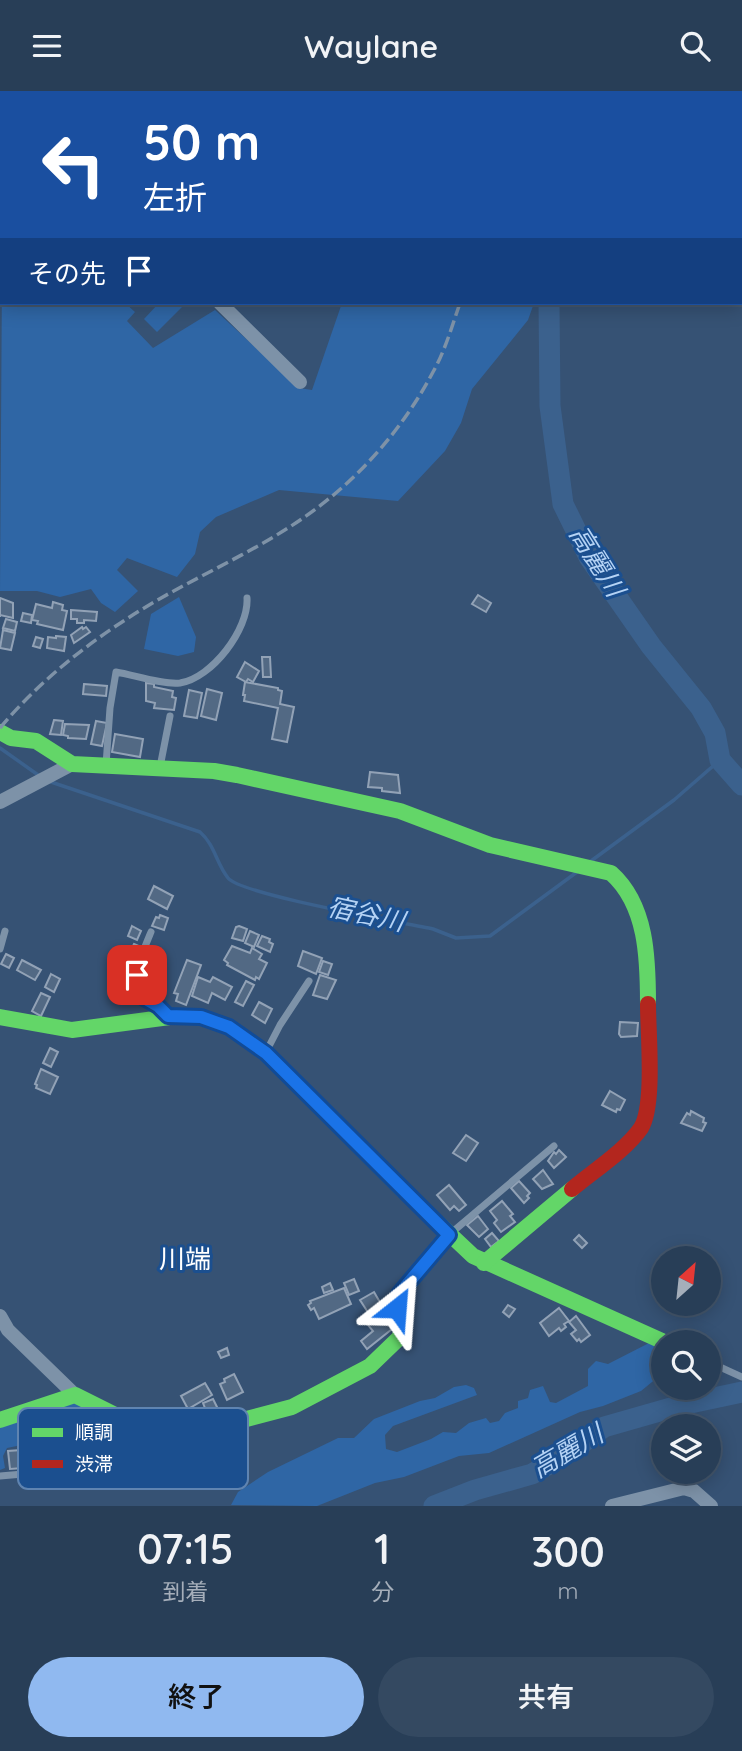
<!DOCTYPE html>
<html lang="ja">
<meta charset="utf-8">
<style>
:root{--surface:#283e57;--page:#344961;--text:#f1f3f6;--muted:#a5aeba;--line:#44576d;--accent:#90b9f0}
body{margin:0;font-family:Quicksand,"Noto Sans JP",sans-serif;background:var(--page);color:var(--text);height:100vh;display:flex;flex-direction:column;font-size:26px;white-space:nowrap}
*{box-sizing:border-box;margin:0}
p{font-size:23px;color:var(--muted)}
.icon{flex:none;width:38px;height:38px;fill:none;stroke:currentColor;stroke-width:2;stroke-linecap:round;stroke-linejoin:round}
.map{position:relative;height:1415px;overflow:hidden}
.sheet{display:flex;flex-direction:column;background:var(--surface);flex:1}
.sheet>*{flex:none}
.top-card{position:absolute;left:0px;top:0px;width:742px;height:214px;box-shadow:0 4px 18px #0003,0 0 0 2px var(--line);background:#1a4fa0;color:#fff;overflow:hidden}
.needle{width:46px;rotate:27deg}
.buttons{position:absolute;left:651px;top:1155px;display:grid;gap:14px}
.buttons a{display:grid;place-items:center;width:70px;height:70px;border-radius:50%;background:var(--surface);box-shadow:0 4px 18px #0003,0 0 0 2px var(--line);font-size:35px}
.pin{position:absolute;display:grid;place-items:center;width:60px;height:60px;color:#fff;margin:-30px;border-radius:14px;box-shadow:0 4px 10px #0006}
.me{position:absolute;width:77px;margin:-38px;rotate:28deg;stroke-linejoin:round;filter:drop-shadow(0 0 5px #0008)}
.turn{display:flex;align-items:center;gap:24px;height:147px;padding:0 28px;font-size:32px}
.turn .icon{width:91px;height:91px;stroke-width:2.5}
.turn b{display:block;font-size:49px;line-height:60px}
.then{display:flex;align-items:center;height:66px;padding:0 28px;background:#0003;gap:14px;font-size:26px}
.eta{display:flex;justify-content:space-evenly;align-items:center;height:119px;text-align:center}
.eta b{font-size:42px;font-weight:600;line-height:49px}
.cta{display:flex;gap:14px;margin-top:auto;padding:14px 28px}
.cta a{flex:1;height:80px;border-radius:42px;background:var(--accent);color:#111;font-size:28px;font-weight:600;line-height:80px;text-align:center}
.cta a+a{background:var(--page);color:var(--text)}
header{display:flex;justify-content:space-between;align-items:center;height:91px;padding:0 28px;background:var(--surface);font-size:32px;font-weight:600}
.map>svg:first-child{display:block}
</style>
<header><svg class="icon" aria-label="menu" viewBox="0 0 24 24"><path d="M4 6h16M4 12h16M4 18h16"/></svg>Waylane<svg class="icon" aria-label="search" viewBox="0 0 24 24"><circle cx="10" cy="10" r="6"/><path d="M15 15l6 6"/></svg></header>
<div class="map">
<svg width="742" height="1415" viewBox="0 0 742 1415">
<rect width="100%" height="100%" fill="#365274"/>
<!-- green -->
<g fill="#2f66a5">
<path d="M2 180V212H125L135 221 127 230 153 257 215 219 299 297 312 299 342 212H534L528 229 472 298 461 332 445 360 398 410 279 399 216 426 200 441 195 463 177 486 127 467 117 479 138 500 115 521 101 512 91 498 60 506 37 500H0Z"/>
<path d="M159 212 185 213 157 241 144 228Z"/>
<path d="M179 506 196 546 194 561 178 565 144 558 151 523Z"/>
<path d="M651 1251 663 1256V1282L641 1300 603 1315 580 1321 489 1362 459 1365 404 1386 375 1392 317 1415 231 1414 238 1401 268 1381 338 1347H354L374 1328 420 1310 435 1307 454 1296 466 1294 474 1297 477 1304 393 1335 385 1344 386 1358 397 1361 431 1348 443 1341 456 1342 469 1332 486 1327 490 1332 499 1330 505 1322 518 1317V1310L528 1307 530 1299 543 1295 550 1311 556 1312 588 1295V1278L596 1270 608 1273Z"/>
<path d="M77 1309 128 1343C127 1347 127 1351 124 1354 115 1369 79 1394 63 1397L59 1386 60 1373 36 1351 7 1357 3 1365 5 1377 0 1379V1334Z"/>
</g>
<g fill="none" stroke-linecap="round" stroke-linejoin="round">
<!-- stream -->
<g stroke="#3b618d" stroke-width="3.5">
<path d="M0 657 41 686"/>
<path d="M48 690 200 741C215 754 216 772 228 787 242 804 401 831 433 838L456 847 490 845 577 781"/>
<path d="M591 770 674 709 720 669"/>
</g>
<!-- river -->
<g stroke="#3b618d" stroke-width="21">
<path d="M740 83H742"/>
<path d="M549 212 550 315 563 413 589 466 651 555 701 617 715 642 720 669 742 694"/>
<path d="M434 1415 475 1399 532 1383 571 1360 604 1336 681 1314 742 1301"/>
</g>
</g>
<!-- building -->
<g fill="#526984" stroke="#92a2b6" stroke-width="2">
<path d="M478 504 491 512 486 521 472 513Z"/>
<path d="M0 507 13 512V527L0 524V526Z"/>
<path d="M53 511 63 514 62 519 67 520 63 539 37 533 38 530 32 529 36 513 52 517Z"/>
<path d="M71 519 97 521 96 530 84 529V532H77V528H71Z"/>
<path d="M23 522 32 524 31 532 21 530Z"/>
<path d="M6 528 17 531 15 540 3 537Z"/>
<path d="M82 536 83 538 86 536 90 541 74 552 71 544Z"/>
<path d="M3 539 15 542 11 559 0 557Z"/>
<path d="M56 545 66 546 64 560 47 557 48 546 56 547Z"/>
<path d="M36 546 43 548 40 557 33 555Z"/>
<path d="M262 566H270L271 586H263Z"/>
<path d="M245 571 259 580 253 591 248 588 246 591 237 586Z"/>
<path d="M245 591 278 597V599L282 600 280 613 294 616 287 651 272 648 278 617 244 610 245 604H243Z"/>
<path d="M146 592 154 593V596L173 600 172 606 176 607 174 619 154 617 155 612 146 610Z"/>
<path d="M84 593 107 595 106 605 83 603Z"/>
<path d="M207 598 222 602 216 629 201 625Z"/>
<path d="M189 599 202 602 197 627 184 625Z"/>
<path d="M54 629 63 630 61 644 50 643Z"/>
<path d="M96 630 107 632 102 655 91 653Z"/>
<path d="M65 633 89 634 86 648 68 647V645L63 644Z"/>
<path d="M115 643 143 648 140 666 112 661Z"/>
<path d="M370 681 398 684 400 702 382 700V697L368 696Z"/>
<path d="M154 795 173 805 167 818 148 808Z"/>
<path d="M160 824 168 827 164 839 152 835 156 826 159 827Z"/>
<path d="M132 835 141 840 137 849 128 845Z"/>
<path d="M239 835 247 838 243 850 232 847 236 836Z"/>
<path d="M250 840 259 844 254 856 245 852Z"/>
<path d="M262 845 270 848 269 851 273 853 270 861 257 855Z"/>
<path d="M134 853 141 856 137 864 130 861Z"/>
<path d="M232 855 250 862 252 857 262 863 259 868 267 872 259 888 256 886 255 889 227 874 228 872 224 869Z"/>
<path d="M303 860 322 867 316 883 298 875Z"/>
<path d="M6 863 14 867 9 877 1 873Z"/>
<path d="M22 869 41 879 35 889 17 879Z"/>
<path d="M187 869 201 874 186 914 176 910 178 903 174 902Z"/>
<path d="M323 870 332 873 328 884 319 881Z"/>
<path d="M51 883 60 888 54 901 45 896Z"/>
<path d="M320 884 336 889 327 908 313 904Z"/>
<path d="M198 886 210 891 213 886 232 896 225 909 212 902 208 912 192 905Z"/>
<path d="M246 890 254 894 243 915 235 911Z"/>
<path d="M41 902 50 906 41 925 32 920Z"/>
<path d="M259 911 272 918 265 932 252 924Z"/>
<path d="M620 931 638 932 637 945 621 946 619 943Z"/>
<path d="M50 957 58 961 51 976 43 972Z"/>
<path d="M41 978 58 986 50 1003 36 997 37 994 35 993Z"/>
<path d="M610 1000 625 1009 620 1019 617 1018 616 1021 602 1014Z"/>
<path d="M691 1020 704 1027 703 1031 706 1032 702 1040 681 1032 687 1022 690 1024Z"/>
<path d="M466 1044 478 1052 466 1070 453 1062Z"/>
<path d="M559 1059 566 1066 554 1077 548 1070 554 1061 556 1063Z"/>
<path d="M543 1079 553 1093 542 1098 533 1088Z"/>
<path d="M519 1090 530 1102 527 1105 529 1107 524 1112 511 1097Z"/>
<path d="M449 1094 466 1114 459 1120 454 1115 450 1119 437 1104Z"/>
<path d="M502 1110 513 1123 510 1125 515 1131 501 1141 494 1132 497 1129 490 1120Z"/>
<path d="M478 1125 488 1138 479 1146 467 1134Z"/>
<path d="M492 1142 499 1150 491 1156 485 1148Z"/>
<path d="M579 1144 587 1152 582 1157 574 1149Z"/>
<path d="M354 1188 359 1200 349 1204 344 1192Z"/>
<path d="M330 1192 333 1199 324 1202 322 1196Z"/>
<path d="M344 1197 351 1213 319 1228 314 1217 311 1219 308 1214 311 1212 310 1210Z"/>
<path d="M374 1201 381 1213 378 1215 379 1217 369 1223 360 1209Z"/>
<path d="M508 1214 515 1218 509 1226 503 1221Z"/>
<path d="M559 1217 569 1230 564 1233 566 1236 561 1240 559 1237 549 1245 540 1232Z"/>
<path d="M382 1224 392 1238 367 1258 361 1250 373 1240 368 1234Z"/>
<path d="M576 1225 590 1244 581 1251 579 1248 577 1250 571 1243 576 1239 569 1231Z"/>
<path d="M227 1257 229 1264 221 1267 218 1261Z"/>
<path d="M234 1283 243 1301 227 1309 220 1293 225 1291 224 1288Z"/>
<path d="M205 1292 212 1304 188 1318 181 1305Z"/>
<path d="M213 1308 220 1322 211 1326 209 1321 207 1322 203 1312Z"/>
<path d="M35 1358 36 1365H39L40 1370H36L37 1376 10 1378 8 1360Z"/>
</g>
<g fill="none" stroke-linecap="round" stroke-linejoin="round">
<!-- lane -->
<g stroke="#7d92a8" stroke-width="7">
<path d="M180 0 185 2"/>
<path d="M16 2 17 0"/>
<path d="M48 2 49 0"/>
<path d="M242 2V0"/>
<path d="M290 2 291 0"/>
<path d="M0 49 2 43"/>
<path d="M0 60 2 59"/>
<path d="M0 66 2 68"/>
<path d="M106 674 110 617 116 581C134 584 163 594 180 592 212 587 249 538 247 507"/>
<path d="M160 676 170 625"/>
<path d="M151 841C146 853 128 894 139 904 149 912 157 913 166 923"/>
<path d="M0 858 5 840"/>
<path d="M266 961 280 934 309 890"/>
<path d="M450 1143 554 1055"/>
<path d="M709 1271 742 1286"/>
<path d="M0 1385 23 1383"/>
</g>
<!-- street -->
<g stroke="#7d92a8" stroke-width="14">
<path d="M0 100H2"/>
<path d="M220 212 300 291"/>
<path d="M0 711 72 673"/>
<path d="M0 1225 8 1239 75 1304"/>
<path d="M612 1415 684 1397 694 1400 711 1415"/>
</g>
<!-- fast -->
<g stroke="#63d668" stroke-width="16">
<path d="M0 641 11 647 36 650 72 673 214 680 237 684 400 720 490 754 611 782C647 814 648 868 648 913"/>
<path d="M0 926 72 939 177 925 201 926 229 936 266 962 404 1100 473 1165 662 1250"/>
<path d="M484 1172 572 1098"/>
<path d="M0 1329 75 1304 117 1325 150 1358 205 1339 292 1316 370 1275 399 1247 402 1240 403 1235 397 1217 399 1204 449 1144"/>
</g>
<!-- jam -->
<path stroke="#b3261e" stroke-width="16" d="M572 1098C592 1081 626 1059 641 1037 655 1014 648 943 648 913"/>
<!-- rail -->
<g stroke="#7e92a7" stroke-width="3.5" stroke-dasharray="12 5" stroke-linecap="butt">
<path d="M475 0V2"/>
<path d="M0 637C47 581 107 537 170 502 219 475 272 451 317 417 364 382 405 334 433 281 445 260 452 235 460 212"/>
</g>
</g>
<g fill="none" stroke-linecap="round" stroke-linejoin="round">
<defs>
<path id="route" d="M137 884 135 893 139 904 158 915 168 925 201 926 229 936 266 962 449 1144 399 1203 397 1217"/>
</defs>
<!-- route casing -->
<use href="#route" stroke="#114b97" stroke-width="18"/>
<!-- route -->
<use href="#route" stroke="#1a73e8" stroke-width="12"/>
</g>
<g text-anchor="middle" stroke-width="6" stroke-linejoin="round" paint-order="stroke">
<!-- water labels -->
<g font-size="26" font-style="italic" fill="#b5d3f5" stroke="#1b4f8f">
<text transform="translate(597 470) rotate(58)" y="9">高麗川</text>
<text transform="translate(366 823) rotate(12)" y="9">宿谷川</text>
<text transform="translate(567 1360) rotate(-30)" y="9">高麗川</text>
</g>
<!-- neighbourhood labels -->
<g font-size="26" fill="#fff" stroke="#1b4f8f">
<text x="185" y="1177">川端</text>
</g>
</g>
<!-- legend -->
<rect x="18" y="1317" width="230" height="81" rx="10" fill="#1b4f8f" stroke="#5f84b1" stroke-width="2"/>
<rect x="32" y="1337" width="31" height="9" fill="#63d668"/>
<rect x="32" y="1369" width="31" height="8" fill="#b3261e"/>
<g font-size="19" fill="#fff">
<text x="75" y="1348">順調</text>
<text x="75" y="1380">渋滞</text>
</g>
</svg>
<div class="buttons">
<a><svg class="needle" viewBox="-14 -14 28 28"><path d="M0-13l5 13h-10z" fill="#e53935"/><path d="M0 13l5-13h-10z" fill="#a5aeba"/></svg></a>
<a><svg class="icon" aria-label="search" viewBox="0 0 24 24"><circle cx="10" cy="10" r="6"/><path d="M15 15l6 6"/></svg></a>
<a><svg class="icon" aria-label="layers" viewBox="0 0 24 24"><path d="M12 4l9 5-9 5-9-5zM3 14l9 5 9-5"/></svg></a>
</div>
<div class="pin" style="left:137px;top:884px;background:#d93025"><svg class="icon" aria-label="arrive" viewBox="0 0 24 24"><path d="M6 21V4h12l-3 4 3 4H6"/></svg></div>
<svg class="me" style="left:397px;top:1217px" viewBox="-20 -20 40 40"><path d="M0-17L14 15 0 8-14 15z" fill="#1a73e8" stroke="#fff" stroke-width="4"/></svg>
<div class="top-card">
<div class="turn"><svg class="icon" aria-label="left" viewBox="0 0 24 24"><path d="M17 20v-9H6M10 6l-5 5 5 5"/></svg><div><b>50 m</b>左折</div></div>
<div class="then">その先<svg class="icon" aria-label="arrive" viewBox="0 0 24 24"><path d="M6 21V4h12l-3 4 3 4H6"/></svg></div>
</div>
</div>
<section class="sheet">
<div class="eta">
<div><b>07:15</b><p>到着</p></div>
<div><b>1</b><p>分</p></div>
<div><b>300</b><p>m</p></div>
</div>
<div class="cta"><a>終了</a><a>共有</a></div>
</section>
